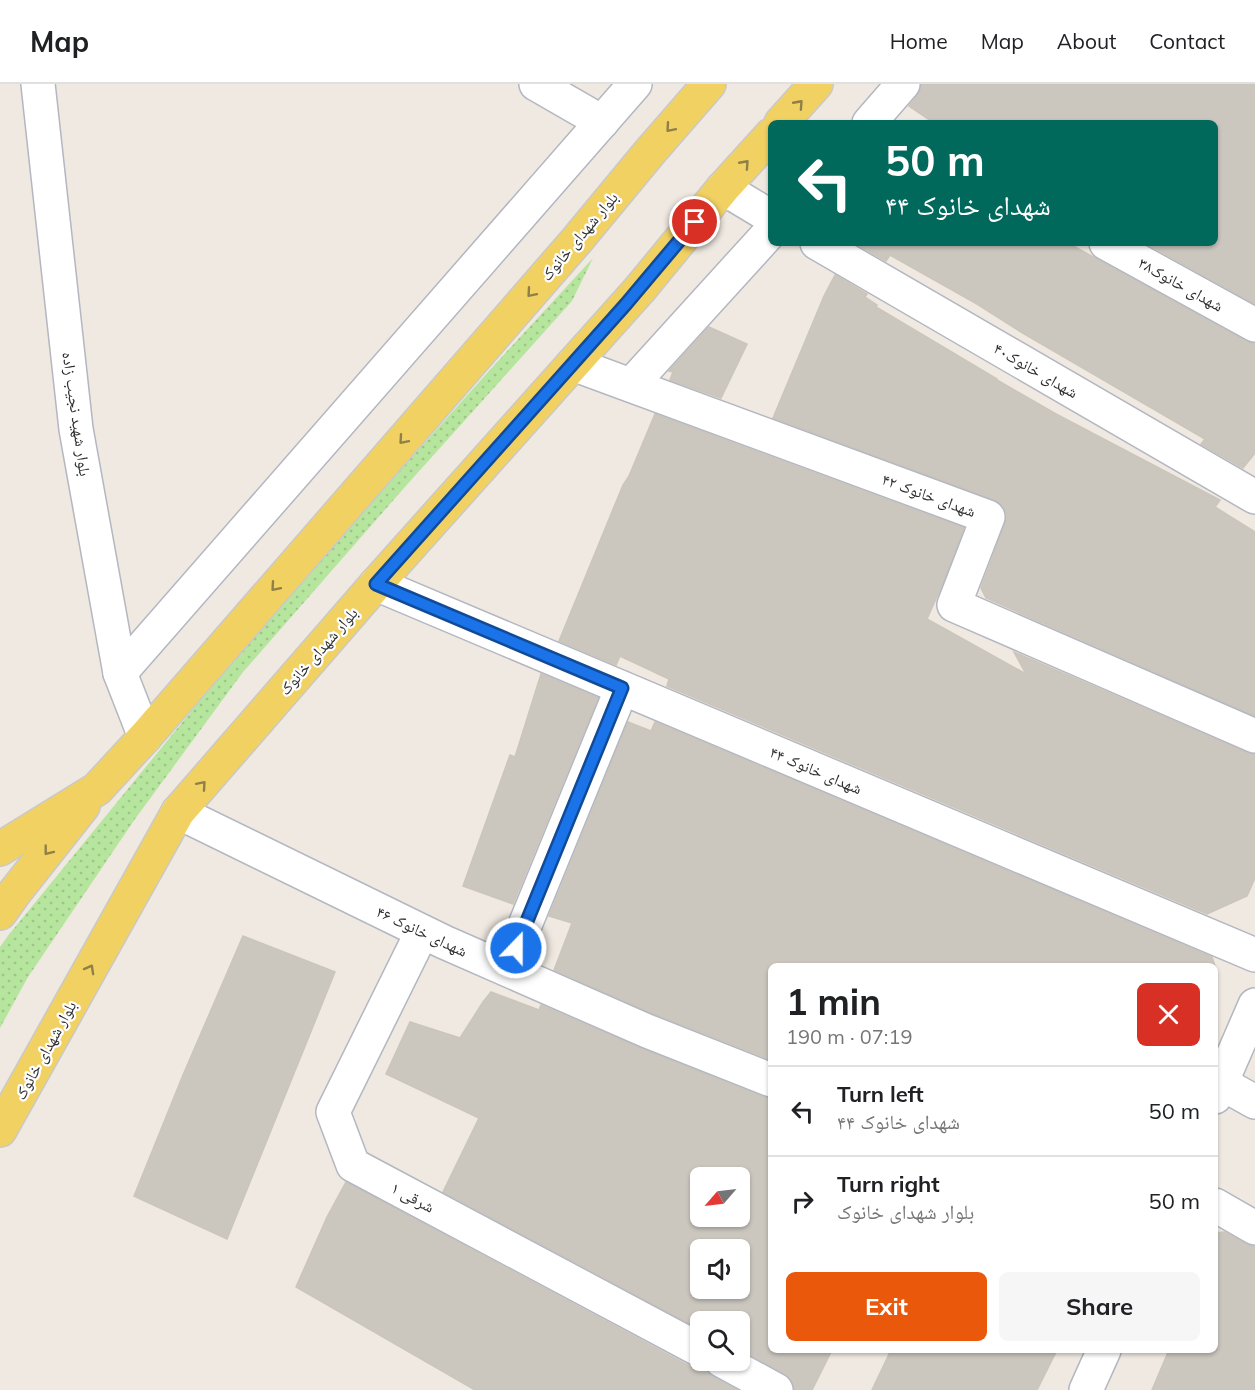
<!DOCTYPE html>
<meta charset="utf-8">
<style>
:root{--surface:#fff;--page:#f6f6f6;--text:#202124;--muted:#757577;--line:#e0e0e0;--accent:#ea580c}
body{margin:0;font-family:Mulish,"Noto Naskh Arabic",sans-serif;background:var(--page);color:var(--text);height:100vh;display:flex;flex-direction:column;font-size:22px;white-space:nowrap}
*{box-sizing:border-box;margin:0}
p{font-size:20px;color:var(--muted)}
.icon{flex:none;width:33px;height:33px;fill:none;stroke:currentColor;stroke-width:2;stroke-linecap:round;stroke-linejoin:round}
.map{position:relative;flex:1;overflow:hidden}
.side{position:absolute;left:768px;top:879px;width:450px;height:390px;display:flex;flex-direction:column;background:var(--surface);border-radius:9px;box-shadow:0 2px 4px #0004}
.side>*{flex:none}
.banner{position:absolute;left:768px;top:36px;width:450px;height:126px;border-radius:9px;box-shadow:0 2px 4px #0004;background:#00695c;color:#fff;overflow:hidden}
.needle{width:39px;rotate:242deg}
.buttons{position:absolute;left:690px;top:1083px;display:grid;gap:12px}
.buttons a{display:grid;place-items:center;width:60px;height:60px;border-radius:9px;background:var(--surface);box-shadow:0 2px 4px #0004;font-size:30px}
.pin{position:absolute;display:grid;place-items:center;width:51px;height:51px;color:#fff;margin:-26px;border:3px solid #fff;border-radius:50%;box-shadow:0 2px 6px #0007}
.me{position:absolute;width:66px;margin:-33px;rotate:22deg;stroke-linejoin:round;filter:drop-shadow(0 0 4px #0008)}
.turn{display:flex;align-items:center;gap:21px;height:126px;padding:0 18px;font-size:27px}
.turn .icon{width:78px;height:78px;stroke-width:2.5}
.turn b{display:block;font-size:42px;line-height:51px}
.round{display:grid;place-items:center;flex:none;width:63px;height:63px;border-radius:9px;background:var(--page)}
.overview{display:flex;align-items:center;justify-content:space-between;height:102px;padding:0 18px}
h1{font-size:36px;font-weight:700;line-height:45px}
.action{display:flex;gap:12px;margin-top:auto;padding:12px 18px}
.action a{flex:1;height:69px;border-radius:9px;background:var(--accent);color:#fff;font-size:24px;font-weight:700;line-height:69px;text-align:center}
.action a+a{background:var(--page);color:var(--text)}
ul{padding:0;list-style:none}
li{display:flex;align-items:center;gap:18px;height:90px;padding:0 18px;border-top:2px solid var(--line)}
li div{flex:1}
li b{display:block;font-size:22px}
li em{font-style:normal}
header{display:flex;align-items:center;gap:36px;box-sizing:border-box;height:84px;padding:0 30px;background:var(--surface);border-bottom:2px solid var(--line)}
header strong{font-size:28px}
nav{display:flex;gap:33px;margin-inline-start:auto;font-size:21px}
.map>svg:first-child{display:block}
</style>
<header>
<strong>Map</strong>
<nav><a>Home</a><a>Map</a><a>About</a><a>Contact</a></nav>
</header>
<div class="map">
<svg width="1255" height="1306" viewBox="0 0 1255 1306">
<defs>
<pattern id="grass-dots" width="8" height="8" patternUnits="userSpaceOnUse" patternTransform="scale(1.5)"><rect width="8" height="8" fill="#b6e59e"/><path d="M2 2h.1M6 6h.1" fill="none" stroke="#9dc588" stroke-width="1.8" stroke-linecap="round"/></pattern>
</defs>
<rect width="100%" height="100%" fill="#efe9e1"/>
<!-- grass -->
<path fill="url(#grass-dots)" d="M593 174 572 217 404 404 243 588 135 735 28 893 0 944V863L7 853 260 543 488 288Z"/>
<!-- building -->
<g fill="#cbc7bf" stroke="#cbc5ba" stroke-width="1.5" fill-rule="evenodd">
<path d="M921 0H1255V220L1145 159H1215V39H934L909 22 917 12 921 4Z"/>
<path d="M854 159H1068L1246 257 1255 260V369L1243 384 1201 360 1205 355 1021 248 977 220 890 171 886 177Z"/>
<path d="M835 191 867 210 865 213 877 221 876 223 997 295V296L1056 330 1220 416 1215 423 1255 448V632L986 514 981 504 1005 440 1007 431 1003 422 995 416 773 334 824 212Z"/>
<path d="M709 243 747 260 721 314 670 296 673 288 669 287Z"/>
<path d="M655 330 964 444 943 499 927 535 1026 590 1014 568 1248 669 1255 670V794L1247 812 1207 830 667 602 669 595 620 572 616 581 559 557 623 401 629 392Z"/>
<path d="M541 590 598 614 513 820 463 802 510 671 515 673Z"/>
<path d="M628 638 651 647 655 638 1212 873 1215 882H771V976L654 930 554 886 572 839 549 832Z"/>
<path d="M243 852 335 888 227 1155 134 1112 183 991Z"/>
<path d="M491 908 539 926 541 921 640 964 764 1013 771 1014V1266H832L812 1306H795L792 1297 785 1290 740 1265V1238H700V1245L443 1108 479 1034 386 990 410 938 460 954 483 918ZM700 1094H740V1132H700ZM700 1166H740V1204H700Z"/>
<path d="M346 1098 691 1283 700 1285 704 1284 712 1292 737 1306H475L296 1203 327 1133Z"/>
<path d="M1224 1148 1246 1160 1255 1163V1306H1152L1169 1266H1215V1149Z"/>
<path d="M891 1266H1057L1037 1306H872Z"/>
</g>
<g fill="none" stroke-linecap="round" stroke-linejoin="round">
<defs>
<g id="minor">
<path d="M38 0 76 345 120 589 145 653"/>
<path d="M536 0 602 38"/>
<path d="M869 39 903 0"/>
<path d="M723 104 771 133"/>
<path d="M817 159 1255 413"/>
<path d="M1106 159 1255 241"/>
<path d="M573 280 988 433 954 521 1255 652"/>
<path d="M631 301 771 147"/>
<path d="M376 500 1255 871"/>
<path d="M120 589 635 0"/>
<path d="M178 728 444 858 647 947 771 996"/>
<path d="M422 848 333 1028 353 1081 700 1266"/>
<path d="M507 885 622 604"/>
<path d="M1221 999 1255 1018"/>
<path d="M1215 1013 1255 921"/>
<path d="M1215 1121 1255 1144"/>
<path d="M721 1276 776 1306"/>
<path d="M1086 1306 1104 1266"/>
</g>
<g id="major">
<path d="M781 39 816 0"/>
<path d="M0 765 97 705 145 653 577 156 649 69 709 0"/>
<path d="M0 829 15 808 83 722"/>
<path d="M0 1046 178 728 376 500 640 205 723 104 771 51"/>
</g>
</defs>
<!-- minor casing -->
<use href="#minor" stroke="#b4b7c1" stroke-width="36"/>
<!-- major casing -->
<use href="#major" stroke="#c9c9c9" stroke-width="36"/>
<!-- minor -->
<use href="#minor" stroke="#fff" stroke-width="33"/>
<!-- major -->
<use href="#major" stroke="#f2d163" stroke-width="33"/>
</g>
<!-- one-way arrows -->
<defs><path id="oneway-chevron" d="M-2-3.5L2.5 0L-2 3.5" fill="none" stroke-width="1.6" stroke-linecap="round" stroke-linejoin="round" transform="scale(1.5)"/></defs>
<g stroke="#908048">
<use href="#oneway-chevron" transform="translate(799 20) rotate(-48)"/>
<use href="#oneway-chevron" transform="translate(670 44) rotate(131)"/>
<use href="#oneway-chevron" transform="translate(745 80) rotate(-48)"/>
<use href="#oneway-chevron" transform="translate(531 209) rotate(131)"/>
<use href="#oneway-chevron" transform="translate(403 356) rotate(131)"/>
<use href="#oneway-chevron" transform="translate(275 503) rotate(131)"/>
<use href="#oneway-chevron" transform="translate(202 701) rotate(-49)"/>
<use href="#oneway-chevron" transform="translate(48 767) rotate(128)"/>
<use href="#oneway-chevron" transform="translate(90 885) rotate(-61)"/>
</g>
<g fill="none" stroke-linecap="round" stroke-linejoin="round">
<defs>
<path id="route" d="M516 864 622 604 376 500 626 220 695 138"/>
</defs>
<!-- route casing -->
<use href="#route" stroke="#114b97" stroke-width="15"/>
<!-- route -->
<use href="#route" stroke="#1a73e8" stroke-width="10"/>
</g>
<g text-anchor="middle" stroke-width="4.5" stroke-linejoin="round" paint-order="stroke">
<!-- street labels -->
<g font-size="16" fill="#2e2e2e" stroke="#fff">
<text transform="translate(579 152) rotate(-50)" y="6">بلوار شهدای خانوک</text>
<text transform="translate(1181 200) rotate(29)" y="6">شهدای خانوک۳۸</text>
<text transform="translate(1036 286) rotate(30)" y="6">شهدای خانوک۴۰</text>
<text transform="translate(77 330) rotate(82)" y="6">بلوار شهید نجیب زاده</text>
<text transform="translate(929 411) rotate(20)" y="6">شهدای خانوک ۴۲</text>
<text transform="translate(318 567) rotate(-49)" y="6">بلوار شهدای خانوک</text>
<text transform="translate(816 686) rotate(23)" y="6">۴۴ شهدای خانوک</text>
<text transform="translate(422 847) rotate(25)" y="6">۴۶ شهدای خانوک</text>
<text transform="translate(45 966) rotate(-61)" y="6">بلوار شهدای خانوک</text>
<text transform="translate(413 1113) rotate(28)" y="6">شرقی ۱</text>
</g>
</g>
</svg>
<div class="buttons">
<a><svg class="needle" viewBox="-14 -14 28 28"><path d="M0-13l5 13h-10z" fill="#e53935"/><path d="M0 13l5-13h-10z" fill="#757577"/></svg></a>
<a><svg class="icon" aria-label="sound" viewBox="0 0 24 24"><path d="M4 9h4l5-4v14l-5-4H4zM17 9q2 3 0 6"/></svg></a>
<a><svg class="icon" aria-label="search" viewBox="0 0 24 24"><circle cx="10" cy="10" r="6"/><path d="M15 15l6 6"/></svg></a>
</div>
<div class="pin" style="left:695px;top:138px;background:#d93025"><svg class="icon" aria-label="arrive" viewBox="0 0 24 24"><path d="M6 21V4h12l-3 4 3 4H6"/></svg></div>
<svg class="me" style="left:516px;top:864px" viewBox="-20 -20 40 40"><circle r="17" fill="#1a73e8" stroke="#fff" stroke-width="3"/><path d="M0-11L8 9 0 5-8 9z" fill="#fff"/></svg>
<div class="banner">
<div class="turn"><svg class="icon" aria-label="left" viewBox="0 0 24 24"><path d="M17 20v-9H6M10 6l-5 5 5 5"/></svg><div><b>50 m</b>۴۴ شهدای خانوک</div></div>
</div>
<section class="side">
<div class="overview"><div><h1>1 min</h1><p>190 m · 07:19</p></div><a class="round" style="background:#d93025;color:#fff"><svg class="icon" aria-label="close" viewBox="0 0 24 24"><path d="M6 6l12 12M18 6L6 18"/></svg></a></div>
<ul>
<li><svg class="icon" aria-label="left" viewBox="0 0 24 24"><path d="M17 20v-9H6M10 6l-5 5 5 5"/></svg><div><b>Turn left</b><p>۴۴ شهدای خانوک</p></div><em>50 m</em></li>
<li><svg class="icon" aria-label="right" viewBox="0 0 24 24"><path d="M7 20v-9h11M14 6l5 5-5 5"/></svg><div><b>Turn right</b><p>بلوار شهدای خانوک</p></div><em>50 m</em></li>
</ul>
<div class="action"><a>Exit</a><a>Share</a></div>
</section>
</div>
